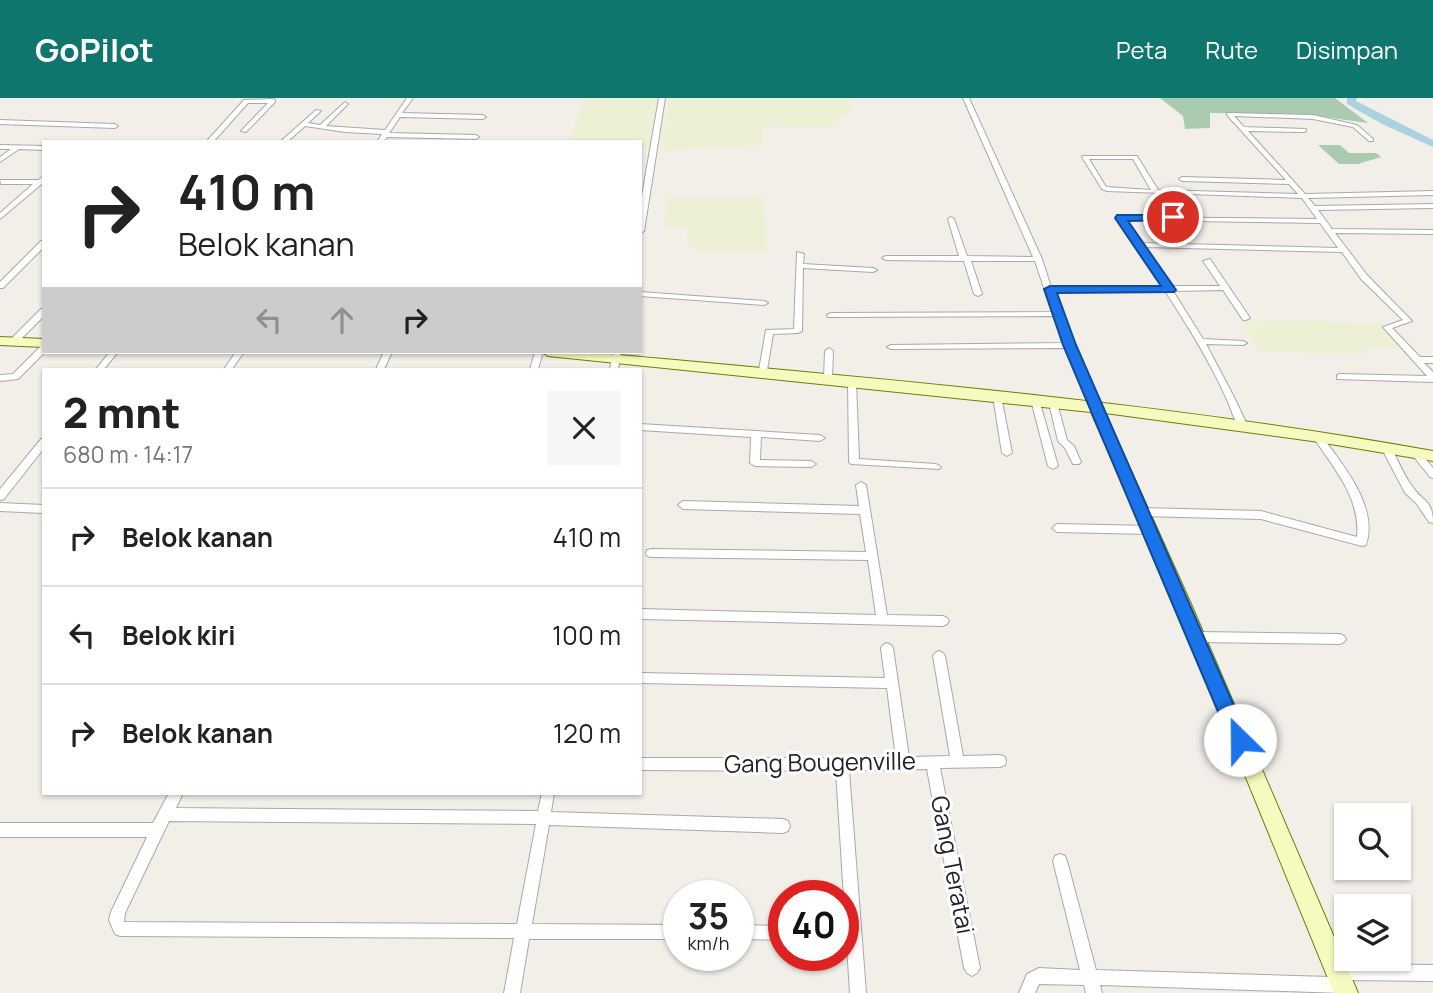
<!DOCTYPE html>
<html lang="id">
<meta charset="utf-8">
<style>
:root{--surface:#fff;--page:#f6f6f6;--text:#222;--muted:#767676;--line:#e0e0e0;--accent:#0f766e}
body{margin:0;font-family:Manrope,sans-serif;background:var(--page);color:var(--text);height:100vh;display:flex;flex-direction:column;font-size:26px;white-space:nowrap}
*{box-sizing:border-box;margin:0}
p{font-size:23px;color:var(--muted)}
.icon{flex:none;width:38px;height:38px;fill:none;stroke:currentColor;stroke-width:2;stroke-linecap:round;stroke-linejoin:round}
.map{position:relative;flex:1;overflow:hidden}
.details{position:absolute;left:42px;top:270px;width:600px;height:427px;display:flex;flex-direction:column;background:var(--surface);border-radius:0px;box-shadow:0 2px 5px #0004}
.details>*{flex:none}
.hud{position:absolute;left:42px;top:42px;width:600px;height:214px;border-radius:0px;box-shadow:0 2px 5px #0004;background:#fff;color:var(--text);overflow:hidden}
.fabs{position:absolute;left:1334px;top:705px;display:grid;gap:14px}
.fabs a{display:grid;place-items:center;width:77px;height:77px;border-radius:0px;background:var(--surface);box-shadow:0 2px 5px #0004;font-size:35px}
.speed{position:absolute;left:663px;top:782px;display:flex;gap:14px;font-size:35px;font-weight:700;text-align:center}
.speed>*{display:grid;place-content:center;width:91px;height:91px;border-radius:50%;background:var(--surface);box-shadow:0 2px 5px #0004;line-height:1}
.speed small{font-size:18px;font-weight:400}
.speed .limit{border:10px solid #d22;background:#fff;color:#111}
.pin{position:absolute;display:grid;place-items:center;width:60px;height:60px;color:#fff;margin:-30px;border:4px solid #fff;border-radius:50%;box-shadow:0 2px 7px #0007}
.me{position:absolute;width:77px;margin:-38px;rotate:337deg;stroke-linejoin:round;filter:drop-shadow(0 0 5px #0008)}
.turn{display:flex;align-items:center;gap:24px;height:147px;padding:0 21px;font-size:32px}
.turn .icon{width:91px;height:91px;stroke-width:2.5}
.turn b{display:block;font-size:49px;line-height:60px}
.lanes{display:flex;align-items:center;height:66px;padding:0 21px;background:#0003;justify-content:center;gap:35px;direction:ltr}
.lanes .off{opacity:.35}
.round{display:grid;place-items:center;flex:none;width:74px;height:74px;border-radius:0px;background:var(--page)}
.headline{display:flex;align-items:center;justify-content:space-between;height:119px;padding:0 21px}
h1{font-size:42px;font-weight:800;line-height:52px}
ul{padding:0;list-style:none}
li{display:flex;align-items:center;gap:21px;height:98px;padding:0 21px;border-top:2px solid var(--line)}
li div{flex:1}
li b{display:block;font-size:26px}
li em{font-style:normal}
header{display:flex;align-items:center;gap:42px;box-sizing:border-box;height:98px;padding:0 35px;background:var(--accent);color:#fff}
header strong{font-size:33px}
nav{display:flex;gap:38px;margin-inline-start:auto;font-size:24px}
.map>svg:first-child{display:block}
</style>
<header>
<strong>GoPilot</strong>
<nav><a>Peta</a><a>Rute</a><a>Disimpan</a></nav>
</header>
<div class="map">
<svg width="1433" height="895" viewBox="0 0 1433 895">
<rect width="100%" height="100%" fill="#f2efe9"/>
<!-- farmland -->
<g fill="#eef0d5">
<path d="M585 0H659L648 51H641L640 44H569Z"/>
<path d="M669 0H850L853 13 829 29 763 28V47L659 53Z"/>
<path d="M666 100H764L768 154H698L687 143 688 129H663Z"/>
<path d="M1239 222 1381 225 1404 251 1367 250 1370 256 1261 254Z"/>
</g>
<!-- cemetery -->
<g fill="#aacbaf">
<path d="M1160 0H1335L1368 25 1303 16 1210 15V30L1185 31 1183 18Z"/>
<path d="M1318 47H1340L1349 55H1376L1381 59 1358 66H1339Z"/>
</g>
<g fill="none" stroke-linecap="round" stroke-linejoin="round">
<!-- river -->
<path fill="#aad3df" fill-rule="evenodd" d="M1347 0H1357L1356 3 1433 42V49L1382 26 1347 6Z"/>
<defs>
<g id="street">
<path d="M407 0H413L402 15 483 17 486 19 483 21 400 19 389 35 476 37 479 39 476 41 387 39 383 44H377L382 36 345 34 305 28 287 44H280L316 12 321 13 308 25 320 27 345 4 348 6 326 28 385 32Z"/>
<path d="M659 0H665L644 133 640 135V109Z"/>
<path d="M963 0H969L1042 161 1051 189 1162 188 1118 120 1119 119 1317 121 1302 100 1107 93 1102 91 1082 59 1083 58H1137L1158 92 1298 96 1289 86 1182 83 1179 81 1182 79 1286 82 1227 17V15L1313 17 1357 27 1373 41V43H1369L1353 29 1313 21 1234 18 1244 29 1306 31V33L1304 34 1248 33 1305 96 1433 93V97L1308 100 1315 108 1433 106V110L1318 112 1332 131 1433 132V136L1335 135 1367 177 1412 223 1392 230 1420 259H1433V265H1424L1433 274V284L1337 281V277L1340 276 1427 278 1383 229 1403 222 1361 181 1342 154 1144 149 1170 188H1220L1203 163 1210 161 1250 220 1246 222H1243L1223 192 1173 193 1203 241 1243 243 1247 245 1243 247 1206 246 1235 301 1248 329 1243 332C1235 327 1232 313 1228 304 1211 265 1188 228 1165 193H1053L1100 310 1096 313 1092 310 1067 250 891 251 887 249 891 247 1065 245 1054 218 828 219 827 217 831 215 1052 214 1035 163H971L982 196 978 198 974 196 964 163 886 162 882 160 886 158H959L948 121 951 119 954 121 967 158 1033 159ZM1089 61H1133L1151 92 1106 89ZM1126 122 1320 125 1338 150 1141 145Z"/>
<path d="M273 1 275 2V4L246 34 241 33 268 5H248L213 44H206L244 2Z"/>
<path d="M0 22 115 26 118 28 115 30 0 26Z"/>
<path d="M0 47 44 48V52L19 51 0 64V59L11 51H0Z"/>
<path d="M44 78V84L0 121V115L33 86H1L0 82H38Z"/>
<path d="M41 143H44V149L3 190H0V184Z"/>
<path d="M797 154 804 156 803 166 873 170 877 172 873 174 803 170 802 233 798 235 773 236 767 272 766 274H760L759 272 766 232 794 231Z"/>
<path d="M640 194 764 203 768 205 764 207 640 198Z"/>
<path d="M41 211H44V218L17 245H11V241Z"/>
<path d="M41 248H44L45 254 18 281 0 283V277L13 276Z"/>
<path d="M829 250 833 253 832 280 828 283 824 280 825 253Z"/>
<path d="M110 254H118L104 271H96Z"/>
<path d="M236 254H244L232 271H224Z"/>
<path d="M384 254H392L384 271H376Z"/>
<path d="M535 254H543L538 271H530Z"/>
<path d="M613 254H621L618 271H610Z"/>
<path d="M852 281 856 284 859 361 936 366 941 369 939 371 851 366 849 364 848 284Z"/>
<path d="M997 295 1001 298 1012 355 1007 358 1002 355 993 298Z"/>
<path d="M1035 299 1039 302 1058 368 1053 371 1048 368 1031 302Z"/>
<path d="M1053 302 1057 305 1067 342 1074 348 1081 364 1079 366H1073L1065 350 1058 343 1049 305Z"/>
<path d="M640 326 820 337 825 340 820 343 761 339 760 362 811 363 816 366 811 369 755 368 750 365 751 339 640 332Z"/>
<path d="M1318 336 1321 337C1342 366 1379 408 1366 447L1362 448 1261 421 1142 418 1137 414 1142 410 1261 413 1357 439C1361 400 1333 369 1313 339Z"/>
<path d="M44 340V350L4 401 0 402V391L41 341Z"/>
<path d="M1386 346 1391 349C1398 362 1403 376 1412 388 1422 404 1433 401 1433 425L1429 424 1416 405 1405 395 1381 349Z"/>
<path d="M1415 351 1418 352 1433 370V380L1430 379 1410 354Z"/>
<path d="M861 384 866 387 887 517 943 518 947 520 949 523 947 526 943 528 640 521V511L876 517 868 462 651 459 647 458 646 455 647 452 651 451 866 454 860 416 683 411 678 407 683 403 859 408 856 387Z"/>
<path d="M0 405 44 407V415L0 413Z"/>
<path d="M1057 426 1150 428 1155 432 1150 436 1057 434 1052 430Z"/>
<path d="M1197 534 1340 536 1344 538 1346 541 1344 544 1340 546 1197 544 1193 542 1191 539 1193 536Z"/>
<path d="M887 545 891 547 893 550 909 659 950 658 933 558 935 555 939 553 943 555 945 558 963 658 1000 657 1005 659 1006 663 1005 667 1000 669 940 670 980 870 977 875 972 878 967 875 964 870 927 671 849 673 866 895H850L836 673 640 672V660H896L887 590 640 585V575L885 580 881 550 883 547Z"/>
<path d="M169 695H183L176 710 538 713 542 695H554L551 714 783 721 788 723 790 728 788 733 783 735 549 727 532 826 679 827V841H529L520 895H504L514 840 120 838 115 836 109 822 111 814 147 739H0V725H153ZM169 723 536 726 517 826 124 824 125 815Z"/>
<path d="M1060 756 1065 758 1067 763 1096 872 1330 879 1328 874 1331 869 1336 866 1433 867V883L1347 882 1350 887 1347 892 1342 895 1100 887 1102 895H1086L1084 887 1039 886 1035 895H1019L1027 876 1039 870 1080 872 1053 763 1055 758Z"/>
<path d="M738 827 784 828V842L738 841Z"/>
</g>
<g id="secondary">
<path d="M0 239 44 241V249L0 247Z"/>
<path d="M542 254H586C869 280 1153 303 1433 353V363L1312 343 1105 315 1191 506 1358 895H1334L1175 506 1091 314 548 258Z"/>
</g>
</defs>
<!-- street casing -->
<use href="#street" stroke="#a9a9a9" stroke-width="2"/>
<!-- secondary casing -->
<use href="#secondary" stroke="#707d05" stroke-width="2"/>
<!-- street -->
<use href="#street" fill="#fff" fill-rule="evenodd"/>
<!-- secondary -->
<use href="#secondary" fill="#f7fabf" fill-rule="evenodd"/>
</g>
<!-- route -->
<path fill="#1a73e8" stroke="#114b97" stroke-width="2" d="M1117 117H1177L1178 119 1173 122 1128 123 1176 192 1174 194 1057 195 1076 247 1249 642 1247 648 1240 651 1233 648 1230 642 1063 247 1044 191 1050 188H1161L1115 120Z"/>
<g text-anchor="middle" stroke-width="6" stroke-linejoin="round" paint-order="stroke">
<!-- near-street labels -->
<g font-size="24" fill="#222" stroke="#fff">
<text transform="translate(820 665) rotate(-1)" y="8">Gang Bougenville</text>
<text transform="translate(952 767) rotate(79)" y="8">Gang Teratai</text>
</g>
</g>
</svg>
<div class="fabs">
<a><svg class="icon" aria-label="search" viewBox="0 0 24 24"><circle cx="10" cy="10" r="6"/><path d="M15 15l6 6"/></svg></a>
<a><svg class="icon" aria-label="layers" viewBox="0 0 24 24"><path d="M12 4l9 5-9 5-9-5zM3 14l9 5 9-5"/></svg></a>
</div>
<div class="speed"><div>35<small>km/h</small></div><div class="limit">40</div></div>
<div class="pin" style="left:1173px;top:119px;background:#d93025"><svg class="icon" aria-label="arrive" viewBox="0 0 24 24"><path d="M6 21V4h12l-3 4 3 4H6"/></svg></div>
<svg class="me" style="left:1240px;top:642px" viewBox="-20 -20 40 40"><circle r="19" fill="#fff"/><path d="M0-13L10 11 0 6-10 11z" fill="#1a73e8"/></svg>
<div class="hud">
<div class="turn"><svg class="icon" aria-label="right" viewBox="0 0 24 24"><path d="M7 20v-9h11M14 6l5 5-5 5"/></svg><div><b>410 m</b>Belok kanan</div></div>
<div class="lanes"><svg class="icon off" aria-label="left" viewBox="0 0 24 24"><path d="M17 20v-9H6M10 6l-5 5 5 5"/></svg><svg class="icon off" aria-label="ahead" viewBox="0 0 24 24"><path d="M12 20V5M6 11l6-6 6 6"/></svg><svg class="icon" aria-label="right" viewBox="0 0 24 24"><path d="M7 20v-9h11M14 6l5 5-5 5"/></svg></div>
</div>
<section class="details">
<div class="headline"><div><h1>2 mnt</h1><p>680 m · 14:17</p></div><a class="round"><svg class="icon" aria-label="close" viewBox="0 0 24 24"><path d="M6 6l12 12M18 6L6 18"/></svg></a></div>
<ul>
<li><svg class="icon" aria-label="right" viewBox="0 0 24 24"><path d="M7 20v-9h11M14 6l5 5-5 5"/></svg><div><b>Belok kanan</b></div><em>410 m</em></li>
<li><svg class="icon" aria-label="left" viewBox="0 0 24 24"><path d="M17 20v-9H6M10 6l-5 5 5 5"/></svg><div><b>Belok kiri</b></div><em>100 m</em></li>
<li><svg class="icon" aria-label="right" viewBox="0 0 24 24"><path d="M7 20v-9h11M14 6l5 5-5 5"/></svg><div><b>Belok kanan</b></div><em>120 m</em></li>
</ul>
</section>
</div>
